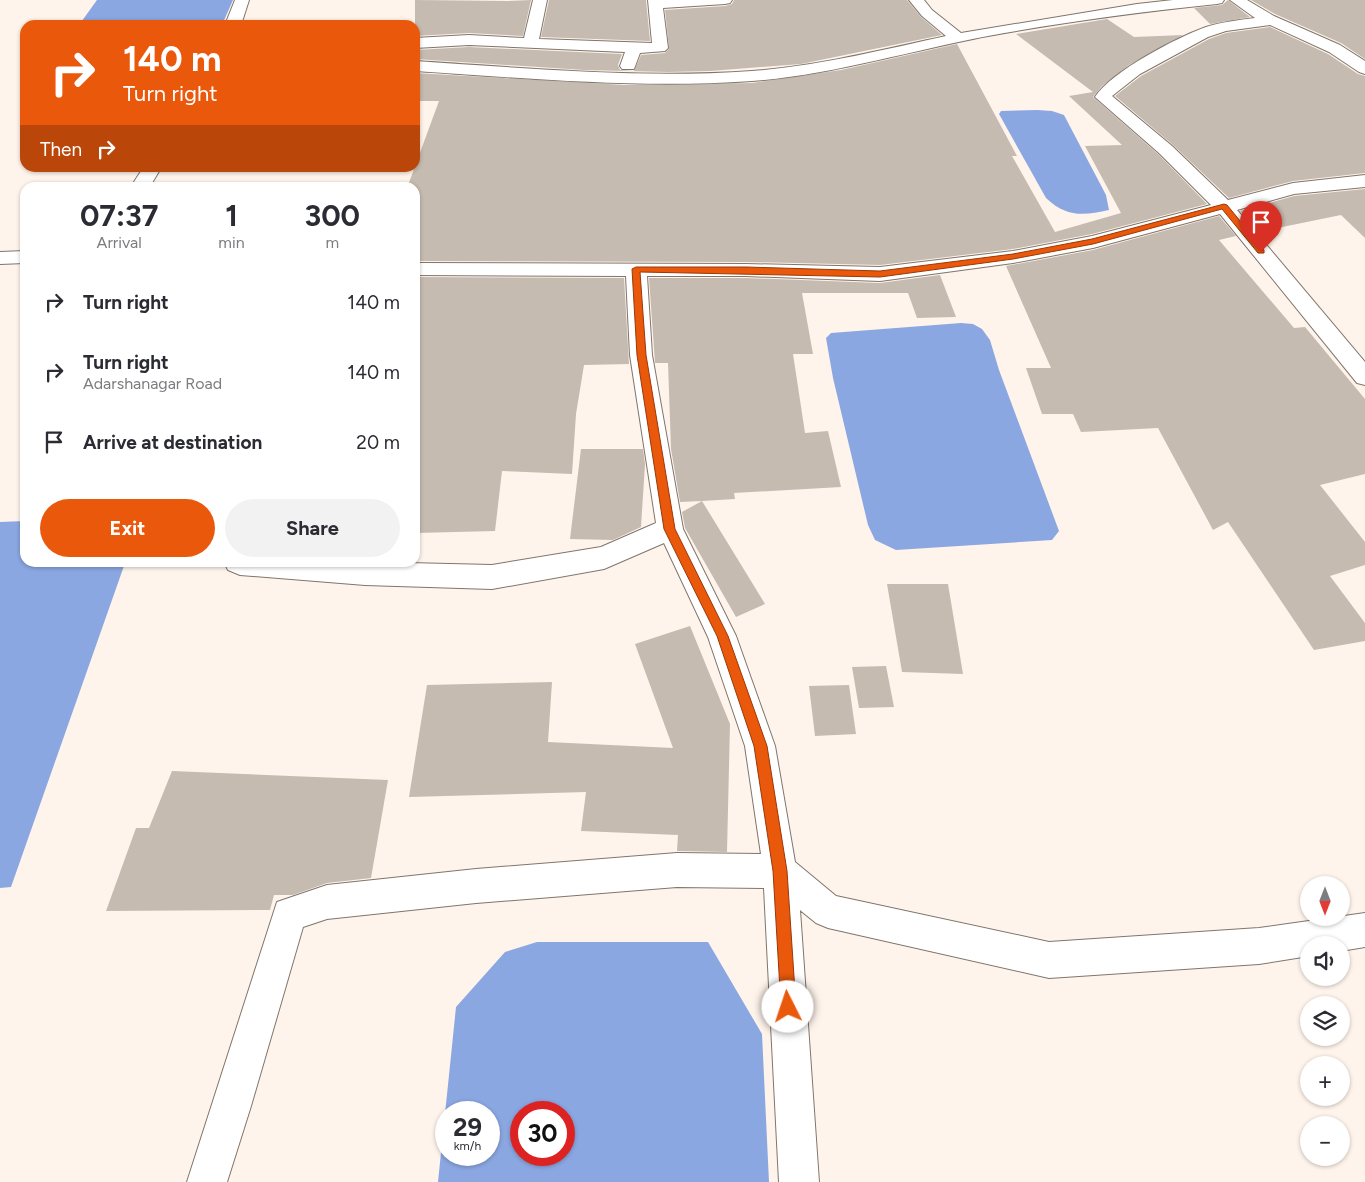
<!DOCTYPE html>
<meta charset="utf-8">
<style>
:root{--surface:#fff;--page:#f2f2f3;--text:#2b2b33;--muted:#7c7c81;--accent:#ea580c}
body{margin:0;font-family:Figtree,sans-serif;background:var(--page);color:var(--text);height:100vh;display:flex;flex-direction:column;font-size:19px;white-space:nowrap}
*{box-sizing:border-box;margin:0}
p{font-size:16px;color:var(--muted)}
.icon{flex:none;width:28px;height:28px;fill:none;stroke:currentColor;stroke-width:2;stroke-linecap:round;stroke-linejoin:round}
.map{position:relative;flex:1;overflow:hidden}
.panel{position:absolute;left:20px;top:182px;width:400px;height:385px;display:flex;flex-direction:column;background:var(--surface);border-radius:15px;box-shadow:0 1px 4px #0004}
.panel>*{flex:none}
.hud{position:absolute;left:20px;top:20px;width:400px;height:152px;border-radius:15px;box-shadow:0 1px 4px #0004;background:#ea580c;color:#fff;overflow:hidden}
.needle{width:32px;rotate:180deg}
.tools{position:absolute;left:1300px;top:876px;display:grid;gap:10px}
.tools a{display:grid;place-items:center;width:50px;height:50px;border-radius:50%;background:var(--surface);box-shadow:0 1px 4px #0004;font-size:25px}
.speed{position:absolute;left:435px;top:1101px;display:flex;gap:10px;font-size:25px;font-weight:700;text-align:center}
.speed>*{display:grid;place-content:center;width:65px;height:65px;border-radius:50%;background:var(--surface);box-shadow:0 1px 4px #0004;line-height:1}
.speed small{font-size:12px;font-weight:400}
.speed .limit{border:8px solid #d22;background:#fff;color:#111}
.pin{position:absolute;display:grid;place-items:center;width:42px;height:42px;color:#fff;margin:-51px -21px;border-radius:50% 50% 50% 0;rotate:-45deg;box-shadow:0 0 5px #0007}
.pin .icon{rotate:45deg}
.me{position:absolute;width:55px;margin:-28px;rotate:356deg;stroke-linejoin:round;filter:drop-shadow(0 0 4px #0008)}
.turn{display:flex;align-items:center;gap:18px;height:105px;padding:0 20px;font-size:22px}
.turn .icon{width:65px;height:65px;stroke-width:2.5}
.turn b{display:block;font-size:35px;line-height:42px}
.then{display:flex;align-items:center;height:48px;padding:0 20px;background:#0003;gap:10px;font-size:19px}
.eta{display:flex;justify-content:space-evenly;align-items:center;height:85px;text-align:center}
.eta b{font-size:30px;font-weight:700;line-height:35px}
.button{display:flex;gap:10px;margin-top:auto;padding:10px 20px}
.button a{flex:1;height:58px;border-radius:30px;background:var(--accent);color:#fff;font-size:20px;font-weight:700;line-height:58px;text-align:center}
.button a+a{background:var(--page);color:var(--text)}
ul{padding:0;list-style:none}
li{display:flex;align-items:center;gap:15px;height:70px;padding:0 20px}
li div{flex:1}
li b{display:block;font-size:19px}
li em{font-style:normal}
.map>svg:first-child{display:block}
</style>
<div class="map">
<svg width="1365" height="1182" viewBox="0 0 1365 1182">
<rect width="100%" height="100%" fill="#fef4eb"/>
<!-- water -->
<g fill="#8ba7e1" fill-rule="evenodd">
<path d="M97 0H233L222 25H79Z"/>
<path d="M1037 110 1052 111 1064 115 1106 195 1109 210C1083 216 1066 217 1046 198L999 114 1001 111Z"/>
<path d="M961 323 973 324 982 329 990 340 999 370 1059 531 1052 540 896 550 875 540 868 525 833 378 826 338 831 333Z"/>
<path d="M25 521V562L125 563 11 887 0 888V522Z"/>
<path d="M537 942H708L762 1034 769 1182H438L456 1007 505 952ZM489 1112V1155H446V1112ZM521 1112H564V1155H521Z"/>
</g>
<!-- building -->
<g fill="#c6bbb0">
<path d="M415 0 508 1 531 0 523 36 469 33 415 36Z"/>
<path d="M549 0H646L650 41 541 37Z"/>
<path d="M734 0H907L921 17 942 35 801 64 710 71 668 72 584 70 415 59V50L469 47 622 54 618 65 620 70 634 71 641 55 665 53 669 49 665 10 725 6 732 4Z"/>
<path d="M1228 0 1250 17 1210 24 1194 8 1222 5Z"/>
<path d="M1251 0H1365V59L1341 43 1275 14Z"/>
<path d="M1107 19 1134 37 1183 35 1129 65 1102 86 1093 97 1158 154 1207 204 1092 234 1013 249 880 265 746 262 415 261V188H407L439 101H415V73L625 85 752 83 841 70 957 44 1017 156H1012L1055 232 1121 213 1085 146 1122 145 1069 96 1093 92 1016 34Z"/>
<path d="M1270 27 1328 54 1358 74 1365 76V173L1293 181 1229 198 1173 145 1115 96 1141 76 1209 39 1226 33Z"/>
<path d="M1365 189V238L1341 215 1258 232 1240 211 1294 196Z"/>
<path d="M1219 216 1236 236 1219 240 1294 328 1305 327 1365 399V474L1320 485 1365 542V565L1330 576 1365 623V641L1314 650 1228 522 1213 530 1158 428 1081 432 1073 414H1042L1026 368H1051L1006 266 1093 250Z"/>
<path d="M940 275 956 317 917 318 908 293H802L813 354H793L805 433 828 431 841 487 734 493 735 499 702 501 765 604 736 617 685 528 682 512 702 501 680 502 671 449 668 363H655L649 278H746L880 283Z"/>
<path d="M415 277 624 278 629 364 584 365 576 414 572 474 502 471 495 531 415 533Z"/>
<path d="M581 449H643L645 464 641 527 613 540 570 539Z"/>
<path d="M887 584H948L963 674 902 672Z"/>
<path d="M690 626 730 724 727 852 677 851 678 835 581 831 586 792 409 797 427 685 552 682 548 742 673 748 635 644Z"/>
<path d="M886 666 894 707 859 708 852 667Z"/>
<path d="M849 685 856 734 815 736 809 686Z"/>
<path d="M172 771 388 780 371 878 327 883 293 895H274L270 910 106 911 136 828H149Z"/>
</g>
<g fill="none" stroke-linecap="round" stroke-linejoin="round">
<defs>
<g id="street">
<path d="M235 0H249L241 25H225Z"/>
<path d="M533 0H547L539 39 652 43 648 0H732L730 3 725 4 663 8 668 48 665 51 640 53 634 69H622L620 66 625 52 469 45 415 48V38L469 35 524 38Z"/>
<path d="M909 0H924L932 10 961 33 1137 4 1173 0H1224L1222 3 1217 4C1140 12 1064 22 988 36 909 51 832 75 752 81 639 89 527 78 415 71V61C527 68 640 79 752 71 818 66 882 50 946 36L922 16Z"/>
<path d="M1230 0H1247L1274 16 1340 45 1365 61V74L1359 72 1329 52 1270 25 1226 31 1208 37 1140 74 1112 96 1172 146 1228 200 1293 183 1365 175V187L1294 194 1237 210 1365 362V385L1357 383 1220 214 1093 248 1013 263 880 281 746 276H647L652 355 683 529 736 636 775 746 795 862 836 896 1049 942 1259 928 1365 913V947L1341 951V945H1309V956L1259 964 1049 978 828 928 816 923 800 910 819 1182H779L764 888 677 887 476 903 327 919 303 927 251 1106 227 1182H187L277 902 327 885 476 869 677 853 761 854 745 746 708 637 664 543 604 569 492 589 365 585 240 575 228 570 224 562H365L492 565 601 547 656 523 630 355 626 276 415 275V263L746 264 880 267 1013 251 1092 236 1211 205 1159 153 1095 97C1112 71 1176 38 1206 27 1221 22 1239 20 1255 18Z"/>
<path d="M143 168H161L149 188H130Z"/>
<path d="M25 251V263L0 264V252Z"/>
</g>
</defs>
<!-- street casing -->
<use href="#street" stroke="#80756b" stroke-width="2"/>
<!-- street -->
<use href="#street" fill="#fff" fill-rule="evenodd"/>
</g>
<!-- route -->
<path fill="#ea580c" stroke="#983908" d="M1224 204 1227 205 1264 250V253H1258L1222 209 1093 244 1013 259 880 277 640 272 646 355 675 529 728 636 767 746 787 871 796 1007 794 1012 788 1015 783 1012 781 1007 773 871 754 746 717 636 664 529 637 355 632 269 636 267H746L880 271 1013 254 1092 239Z"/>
</svg>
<div class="tools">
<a><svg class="needle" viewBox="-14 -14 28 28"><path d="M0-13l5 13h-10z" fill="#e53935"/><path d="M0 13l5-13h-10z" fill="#7c7c81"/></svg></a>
<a><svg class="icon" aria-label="sound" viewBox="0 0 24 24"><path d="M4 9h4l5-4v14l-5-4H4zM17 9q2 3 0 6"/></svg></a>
<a><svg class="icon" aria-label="layers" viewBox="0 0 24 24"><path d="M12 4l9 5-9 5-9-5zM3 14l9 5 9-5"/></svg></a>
<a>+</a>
<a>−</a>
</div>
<div class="speed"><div>29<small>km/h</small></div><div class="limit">30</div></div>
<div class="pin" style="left:1261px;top:252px;background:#d93025"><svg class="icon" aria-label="arrive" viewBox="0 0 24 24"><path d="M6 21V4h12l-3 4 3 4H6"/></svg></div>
<svg class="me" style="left:788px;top:1007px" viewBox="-20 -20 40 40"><circle r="19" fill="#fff"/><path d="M0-13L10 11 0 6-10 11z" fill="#ea580c"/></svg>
<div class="hud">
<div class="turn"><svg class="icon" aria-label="right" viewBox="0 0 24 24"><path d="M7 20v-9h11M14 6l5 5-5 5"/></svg><div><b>140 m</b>Turn right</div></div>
<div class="then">Then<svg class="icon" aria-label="right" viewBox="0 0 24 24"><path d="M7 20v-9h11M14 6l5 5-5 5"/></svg></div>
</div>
<section class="panel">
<div class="eta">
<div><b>07:37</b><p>Arrival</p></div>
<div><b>1</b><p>min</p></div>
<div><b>300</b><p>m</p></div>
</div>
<ul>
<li><svg class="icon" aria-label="right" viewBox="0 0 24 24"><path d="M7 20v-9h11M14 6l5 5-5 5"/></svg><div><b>Turn right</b></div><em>140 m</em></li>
<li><svg class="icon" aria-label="right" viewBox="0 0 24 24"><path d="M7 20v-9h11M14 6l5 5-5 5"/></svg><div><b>Turn right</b><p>Adarshanagar Road</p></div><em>140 m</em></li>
<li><svg class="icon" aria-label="arrive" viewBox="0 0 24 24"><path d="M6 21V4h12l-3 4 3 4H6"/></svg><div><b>Arrive at destination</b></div><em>20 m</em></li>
</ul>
<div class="button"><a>Exit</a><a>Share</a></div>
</section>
</div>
